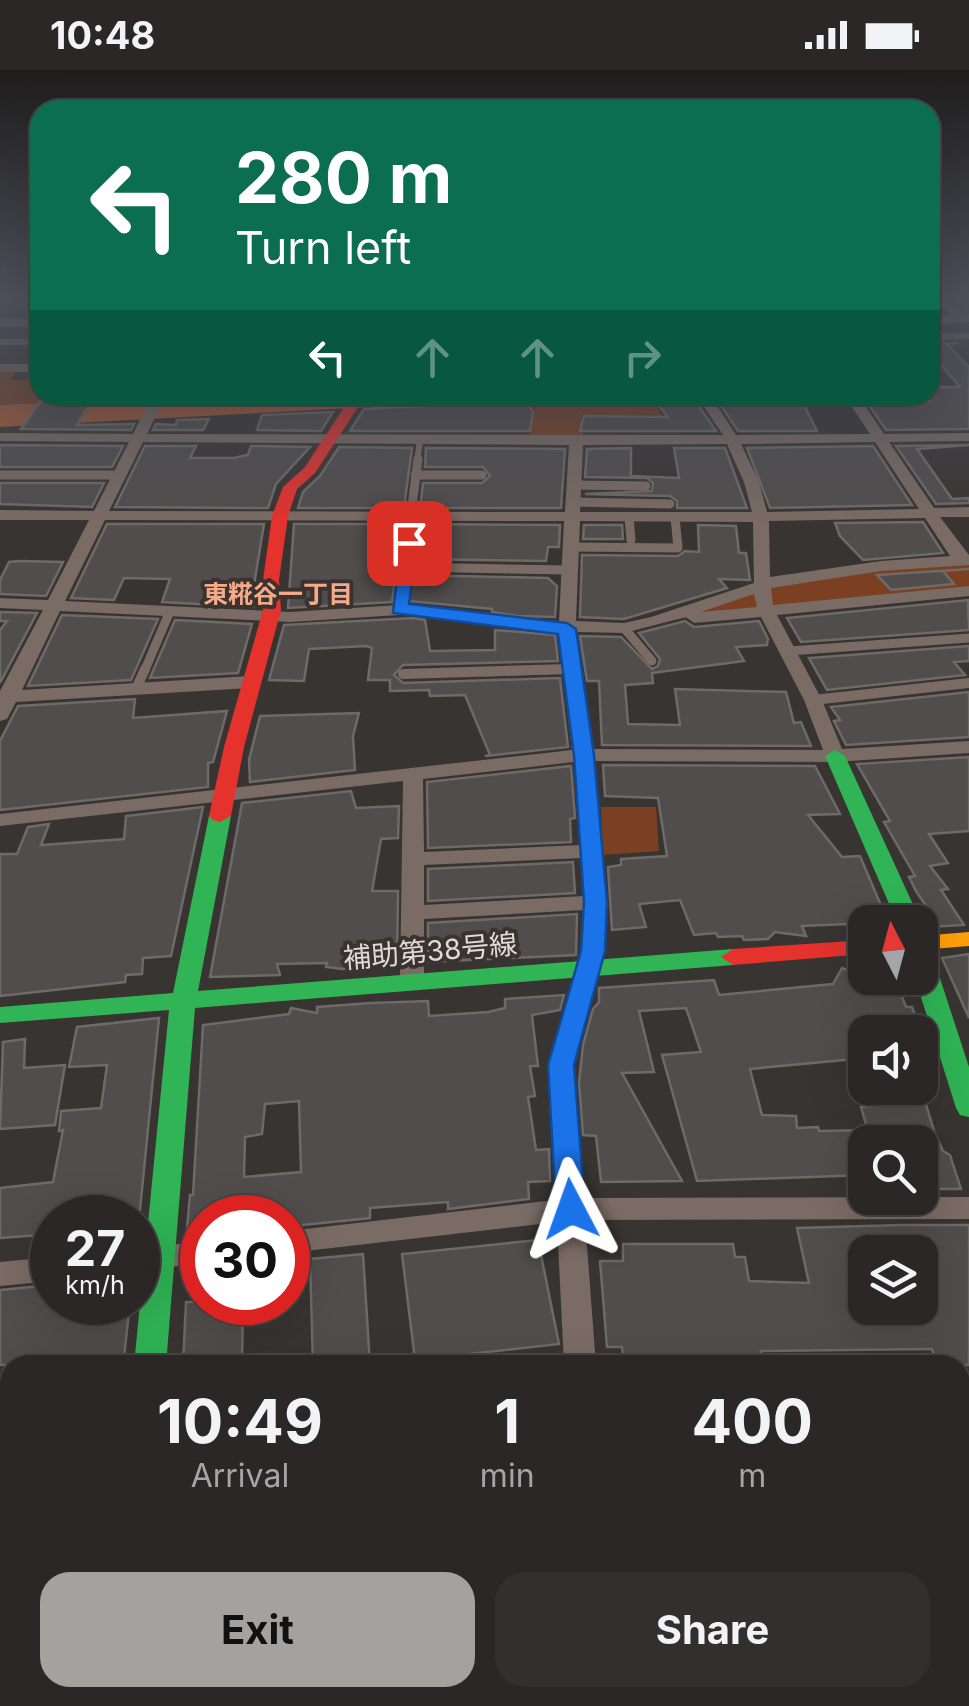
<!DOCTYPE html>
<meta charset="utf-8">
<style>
:root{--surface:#2a2726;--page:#322f2e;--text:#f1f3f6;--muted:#a5a5a7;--line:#464443;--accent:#a5a19f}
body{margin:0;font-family:Inter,"Noto Sans JP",sans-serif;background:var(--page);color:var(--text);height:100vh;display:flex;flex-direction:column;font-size:38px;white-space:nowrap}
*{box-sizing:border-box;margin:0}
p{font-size:32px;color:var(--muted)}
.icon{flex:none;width:55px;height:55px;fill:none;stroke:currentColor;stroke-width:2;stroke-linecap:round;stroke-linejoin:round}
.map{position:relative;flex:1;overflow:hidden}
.side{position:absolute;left:0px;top:1285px;width:970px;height:352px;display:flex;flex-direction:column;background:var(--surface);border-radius:30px 30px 0 0;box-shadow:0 10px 40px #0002,0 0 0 2px var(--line)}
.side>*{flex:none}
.guide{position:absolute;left:30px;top:30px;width:910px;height:305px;border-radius:30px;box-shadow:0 10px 40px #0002,0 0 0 2px var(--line);background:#0b6e4f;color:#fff;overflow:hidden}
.needle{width:65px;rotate:354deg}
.tools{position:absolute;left:848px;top:835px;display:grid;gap:20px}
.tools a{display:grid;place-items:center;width:90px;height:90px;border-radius:20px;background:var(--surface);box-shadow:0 10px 40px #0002,0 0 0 2px var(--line);font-size:50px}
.speed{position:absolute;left:30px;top:1125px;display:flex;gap:20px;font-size:50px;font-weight:700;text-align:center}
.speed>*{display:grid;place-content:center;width:130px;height:130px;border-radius:50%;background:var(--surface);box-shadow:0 10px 40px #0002,0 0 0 2px var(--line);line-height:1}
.speed small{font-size:25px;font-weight:400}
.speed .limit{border:15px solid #d22;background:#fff;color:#111}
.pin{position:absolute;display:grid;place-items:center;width:85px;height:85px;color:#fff;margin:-42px;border-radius:20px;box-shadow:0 5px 15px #0006}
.me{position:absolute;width:110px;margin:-55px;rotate:356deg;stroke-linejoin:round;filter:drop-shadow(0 0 8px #0008)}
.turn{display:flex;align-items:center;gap:35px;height:210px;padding:0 40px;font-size:45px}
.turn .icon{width:130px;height:130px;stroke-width:2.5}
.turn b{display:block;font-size:70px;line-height:85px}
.lanes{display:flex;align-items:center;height:95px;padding:0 40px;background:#0003;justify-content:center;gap:50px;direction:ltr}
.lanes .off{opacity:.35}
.eta{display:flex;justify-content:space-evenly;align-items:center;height:170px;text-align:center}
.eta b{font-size:60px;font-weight:700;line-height:70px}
.action{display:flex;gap:20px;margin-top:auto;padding:20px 40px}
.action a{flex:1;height:115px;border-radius:30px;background:var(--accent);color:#111;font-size:40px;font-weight:700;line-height:115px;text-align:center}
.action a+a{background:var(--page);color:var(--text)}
.status{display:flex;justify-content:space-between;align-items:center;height:70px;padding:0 50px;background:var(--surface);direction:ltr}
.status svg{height:28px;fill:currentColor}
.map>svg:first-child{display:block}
</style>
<div class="status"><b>10:48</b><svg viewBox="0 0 49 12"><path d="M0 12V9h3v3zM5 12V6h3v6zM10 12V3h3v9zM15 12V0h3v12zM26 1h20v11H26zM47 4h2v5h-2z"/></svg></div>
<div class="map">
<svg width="969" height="1636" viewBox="0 0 969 1636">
<rect width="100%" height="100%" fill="#383432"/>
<!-- green -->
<g fill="#7b3f22">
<path d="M0 300H16L11 310H34L31 316 40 317V325H45L38 333 0 335Z"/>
<path d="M649 325 662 346 581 345 584 371H529L536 328Z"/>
<path d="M969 492V517L659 551 765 516 882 498Z"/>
<path d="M601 737H656L659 781 603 785Z"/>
</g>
<!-- water -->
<path fill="#a85932" d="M226 325H591L0 357V335Z"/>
<!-- building -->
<g fill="#504d4c" stroke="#6d6a68" stroke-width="2.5" fill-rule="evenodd">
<path d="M958 273 947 274 969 297V359L886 360 862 325H890L895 333 930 331V317H960L930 282V274Z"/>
<path d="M45 325H94L77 355 134 354 131 360 21 359Z"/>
<path d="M650 325H691L716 361H580L584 346 668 347Z"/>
<path d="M723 325H799L817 361H738L720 334Z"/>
<path d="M526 331 533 342 530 361H350L364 339Z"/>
<path d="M333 342 321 361 257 360 262 345Z"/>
<path d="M209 349 203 360H153L156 354 176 355 177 350Z"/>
<path d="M0 375 123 376 112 397H0Z"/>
<path d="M969 375 917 379 952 429 969 428V433L936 434 896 376Z"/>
<path d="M145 376H196L190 388H233L248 385 251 376 310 377 276 414 268 438 115 437Z"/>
<path d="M873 376 912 435 770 438 747 378Z"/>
<path d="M339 377 412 378 404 438H298L303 422 320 406Z"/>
<path d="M426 378 565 379 561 438H420L423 413H482L490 406 483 397H425Z"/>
<path d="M631 378V406L679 408 674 378H725L747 438H677V431L670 426 585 424 652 421 653 413 647 408 585 407 587 379Z"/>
<path d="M0 413H104L92 437 0 434Z"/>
<path d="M923 452 943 483 863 490 840 466 835 453Z"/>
<path d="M107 454H264L255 509 256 537 162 532 170 509 124 508 114 530 71 528Z"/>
<path d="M294 454H402L392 532 288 538Z"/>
<path d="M418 454 560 455 559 477H548L546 491 414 489Z"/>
<path d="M584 455H622L623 469H583Z"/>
<path d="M698 455 736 456 739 483H746L750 510 719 509 727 518 624 549 580 547 582 485 678 486 685 481 699 482Z"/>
<path d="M19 491 63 492 46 526 0 524V510L9 492Z"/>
<path d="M969 499 943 501 954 514 891 520 877 505Z"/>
<path d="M411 505 548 508 557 516 555 547 517 546 492 542V539L408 531Z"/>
<path d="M968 530 969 560 801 572 787 548Z"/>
<path d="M0 542 37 543 0 613V560L7 551H0Z"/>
<path d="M62 545 158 549 131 610 28 616Z"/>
<path d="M414 548 425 550 430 581 495 580V560L555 565 558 591 403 595 394 605 403 613 560 608 568 677 485 686 490 685 465 625 430 626 429 620 390 621V610H368L372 578 366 576 309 579 304 611 269 610 284 555Z"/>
<path d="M175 550 252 554 238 603 150 608Z"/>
<path d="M685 551 694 557 759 551 768 569 767 575 736 577 744 591 652 603 653 613 625 615 628 654 680 655 675 619 786 622 794 653 801 652 811 676 602 675 599 611H587L580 566 621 567 652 599 658 596 660 589 639 563Z"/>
<path d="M969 576V591L954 592 965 605 827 620 809 588Z"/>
<path d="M969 622V667L846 675 834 651 840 650 831 637Z"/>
<path d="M135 629 133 648 227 641 213 692 208 693V717L0 740V671L18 636Z"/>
<path d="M359 643 353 666 355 700 250 712 249 690 260 646Z"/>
<path d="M969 687V761L929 764 948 793 930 796 948 819 941 820 964 855 930 857 928 848H934L916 821 909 807 915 806 884 752 890 751 857 694Z"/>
<path d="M603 695 815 696 840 744 808 745 842 787 860 786 885 845 865 847V862L853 863 848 854 802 856 806 866 775 862 768 869 744 870 742 866 718 867 716 863 694 865 680 830 639 834 646 857 612 860 608 797 621 795V789L667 786 658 728 605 726Z"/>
<path d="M571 696 575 748 570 749 571 772 428 778 427 712Z"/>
<path d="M351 721 356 738 399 736 398 768 381 769 372 821H398L397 894 343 899 326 897 327 893 277 894 280 905 210 907 242 733Z"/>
<path d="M203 737 171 886 143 888 142 904 126 905 125 912 0 926V784H17L28 757 49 754 41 775 124 769 126 746Z"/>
<path d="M573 792 575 823 428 831V799Z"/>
<path d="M577 844 576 885 428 892V853Z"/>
<path d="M969 884V948L942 888Z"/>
<path d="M842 898 873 910 884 908 898 916 906 937H912L918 952 914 962H865V988L750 999 762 1045 796 1046 797 1058 818 1057 819 1061 865 1060V1105L697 1111 662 985 701 982 686 938 639 941 654 1002 622 1003 682 1111 601 1112 596 1066 583 1065 579 1012 583 975 593 939 599 932V918L714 910 719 925 833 914Z"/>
<path d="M564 925 560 940 532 945 538 996H530L535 1026 528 1027 536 1080 549 1079 550 1111 528 1112 529 1129 448 1139V1132L370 1138V1148L303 1155H288V1148H202V1167L186 1169 190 1125H193L203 955 289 944 291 938 317 943V937L371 933 428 931 429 946 488 942 505 938V929ZM299 1031 301 1102 244 1107 245 1067 262 1064 265 1034Z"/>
<path d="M159 948 138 1160V1148H52V1164L0 1168V1118L53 1112 63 1060 59 1061 61 1041 101 1038 107 995 69 997 77 957Z"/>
<path d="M25 969 24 998 65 995 55 1055 0 1059 3 972Z"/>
<path d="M874 1018H921L935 1064 943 1081 950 1085 961 1119H920V1072H871L861 1037 874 1036Z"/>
<path d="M901 1155H969V1295H936L932 1279 761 1281 763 1295H624L622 1277H607L600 1191H623V1174H733L735 1187H745L749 1211 809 1213 797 1158ZM865 1182H920V1238H865Z"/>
<path d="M538 1170 559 1274 415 1290 402 1184Z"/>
<path d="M363 1184 370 1295H313L310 1189Z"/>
<path d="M52 1215V1232H130L124 1288 55 1295H0V1220Z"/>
<path d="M186 1232H243L242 1295H183Z"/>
</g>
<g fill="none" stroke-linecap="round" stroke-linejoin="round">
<!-- lane-far2 -->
<g stroke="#7a6b64" stroke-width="6">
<path d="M938 230 964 249"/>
<path d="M930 267 969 266"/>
<path d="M0 272H40"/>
<path d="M417 392 420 370"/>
</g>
<!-- lane-far1 -->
<g stroke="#7a6b64" stroke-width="9">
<path d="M0 405H119"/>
<path d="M415 405H482"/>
<path d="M573 415 646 416"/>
<path d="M572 432 670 434"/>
<path d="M629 447 631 470"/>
<path d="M570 477 678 478 675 447"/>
<path d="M406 497 569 500"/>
<path d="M399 539 418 389"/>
<path d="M624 558 652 591"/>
<path d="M789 581 969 568"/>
<path d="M144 602 170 541"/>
<path d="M484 602 573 599"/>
</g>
<!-- lane -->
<g stroke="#7a6b64" stroke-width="10">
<path d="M403 604 569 599"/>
<path d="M136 619 145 599"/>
<path d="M813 630 969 613"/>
</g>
<!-- street -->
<g fill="#7a6b64" fill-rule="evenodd">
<path d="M969 244V252L930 254V246Z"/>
<rect x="0" y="249" width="40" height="8"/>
<rect x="0" y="294" width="40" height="8"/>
<path d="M152 325H166L147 364 723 365 696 325H710L736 365 870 364 844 325H858L884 364 969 363V371L889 372 934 438 969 437V447H940L969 485V495L881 501 771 518 773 535 969 516V526L777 545 822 630 842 679 969 671V683L835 692 594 691 607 832 605 881 574 995 584 1128 969 1127V1149L585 1150 596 1295H564L557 1152 288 1183V1161L555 1130 548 995 581 881 584 840 424 849V912L412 920 400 912 403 711 0 756V744L572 680 558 561 517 560 414 544 290 552 60 541 22 620 250 606 259 612 250 618 16 632 7 649 0 651V621L43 540 0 538V528L48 530 89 450H0V440L94 441 129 372 0 371V363L133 364ZM143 372 569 375 565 442 109 441ZM875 372 919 439 767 442 759 412 741 374ZM727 374 744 412 752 442H580L583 375ZM925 448 950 486 881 491 770 507 769 451ZM105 450 564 451 559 551 517 550 414 534 290 542 65 531ZM580 451 753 452 754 513 651 547 624 553 576 551ZM754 524 757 537 701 542ZM686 547 694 553 761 547 804 630 823 680 592 679 576 562 624 563ZM574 692 581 775 424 782 423 709ZM582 788 584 826 424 835V795Z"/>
<path d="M202 1171V1193L138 1201V1179Z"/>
<path d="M52 1187V1211L0 1216V1192Z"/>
<rect x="960" y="1480" width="9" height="34"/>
<path d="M10 1496V1530L0 1532V1498Z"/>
<path d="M103 1628H141L140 1636H102Z"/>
<rect x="582" y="1628" width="38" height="8"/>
</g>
<!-- fast -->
<g fill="#30b455" fill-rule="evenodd">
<path d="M835 680 845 686 921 852 920 853 897 852 825 686Z"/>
<path d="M220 740 231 746 198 921 733 879 745 887 733 895 195 938 166 1295H134L169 940 0 953V937L173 923 209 746Z"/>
<path d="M920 876 932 884 969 997V1047L960 1045 956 1038 915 908H920Z"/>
</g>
<!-- slow -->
<path fill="#ff9f0a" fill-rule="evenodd" d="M969 862V876L920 880V866Z"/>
<!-- jam -->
<g fill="#e5322d" fill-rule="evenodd">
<path d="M352 325H366L315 403 297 419 288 446 279 510 281 540 244 677 231 746 220 752 213 750 209 746 224 677 263 540V510L272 446 283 417 305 397Z"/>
<path d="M865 870V884L733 895 721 887 733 879Z"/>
</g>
</g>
<!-- sky -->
<linearGradient id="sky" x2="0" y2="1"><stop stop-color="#1f1d1c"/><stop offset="0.5" stop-color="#4d505a"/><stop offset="1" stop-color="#4d505a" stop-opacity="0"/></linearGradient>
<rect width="969" height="455" fill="url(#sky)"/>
<!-- route -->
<path fill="#1a73e8" stroke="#114b97" stroke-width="2.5" d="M409 468 417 473 409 534 567 553 576 559 594 685 607 832 605 881 574 995 585 1139 581 1147 571 1150 561 1147 556 1139 548 995 581 881 584 832 574 685 558 564 393 543 401 473Z"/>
<g text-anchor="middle" stroke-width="8" stroke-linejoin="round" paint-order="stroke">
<!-- far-neighbourhood labels -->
<g font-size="25" font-weight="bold" fill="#f5aa88" stroke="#3a3330">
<text x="278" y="533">東糀谷一丁目</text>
</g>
<!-- street labels -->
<g font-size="28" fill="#dfdbd9" stroke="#3a3330">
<text transform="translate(430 881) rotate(-5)" y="10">補助第38号線</text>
</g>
</g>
</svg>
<div class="tools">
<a><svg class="needle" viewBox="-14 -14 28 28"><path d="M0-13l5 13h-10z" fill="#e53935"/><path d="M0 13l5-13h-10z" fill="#a5a5a7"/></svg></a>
<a><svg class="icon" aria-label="sound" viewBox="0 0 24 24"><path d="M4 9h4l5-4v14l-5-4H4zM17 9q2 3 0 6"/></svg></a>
<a><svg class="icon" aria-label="search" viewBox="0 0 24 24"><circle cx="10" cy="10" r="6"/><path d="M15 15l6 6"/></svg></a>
<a><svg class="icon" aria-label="layers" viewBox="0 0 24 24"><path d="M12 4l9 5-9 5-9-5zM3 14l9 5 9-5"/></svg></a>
</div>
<div class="speed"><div>27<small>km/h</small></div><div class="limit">30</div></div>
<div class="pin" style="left:409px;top:473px;background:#d93025"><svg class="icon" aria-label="arrive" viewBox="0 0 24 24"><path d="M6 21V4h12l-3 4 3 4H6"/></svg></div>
<svg class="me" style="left:571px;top:1139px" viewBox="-20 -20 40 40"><path d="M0-17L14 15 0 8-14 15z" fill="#1a73e8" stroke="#fff" stroke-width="4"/></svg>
<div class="guide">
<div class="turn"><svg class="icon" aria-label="left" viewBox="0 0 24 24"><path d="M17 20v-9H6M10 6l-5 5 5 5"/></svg><div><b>280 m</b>Turn left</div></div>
<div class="lanes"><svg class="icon" aria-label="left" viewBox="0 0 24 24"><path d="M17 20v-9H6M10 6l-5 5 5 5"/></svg><svg class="icon off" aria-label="ahead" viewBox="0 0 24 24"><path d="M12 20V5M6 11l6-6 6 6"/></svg><svg class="icon off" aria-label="ahead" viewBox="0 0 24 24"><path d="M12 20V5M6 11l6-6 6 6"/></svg><svg class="icon off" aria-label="right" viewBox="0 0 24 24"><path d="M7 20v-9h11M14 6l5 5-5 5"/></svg></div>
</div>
<section class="side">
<div class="eta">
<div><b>10:49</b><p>Arrival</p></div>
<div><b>1</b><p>min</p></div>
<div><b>400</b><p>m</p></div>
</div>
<div class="action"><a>Exit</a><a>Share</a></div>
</section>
</div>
